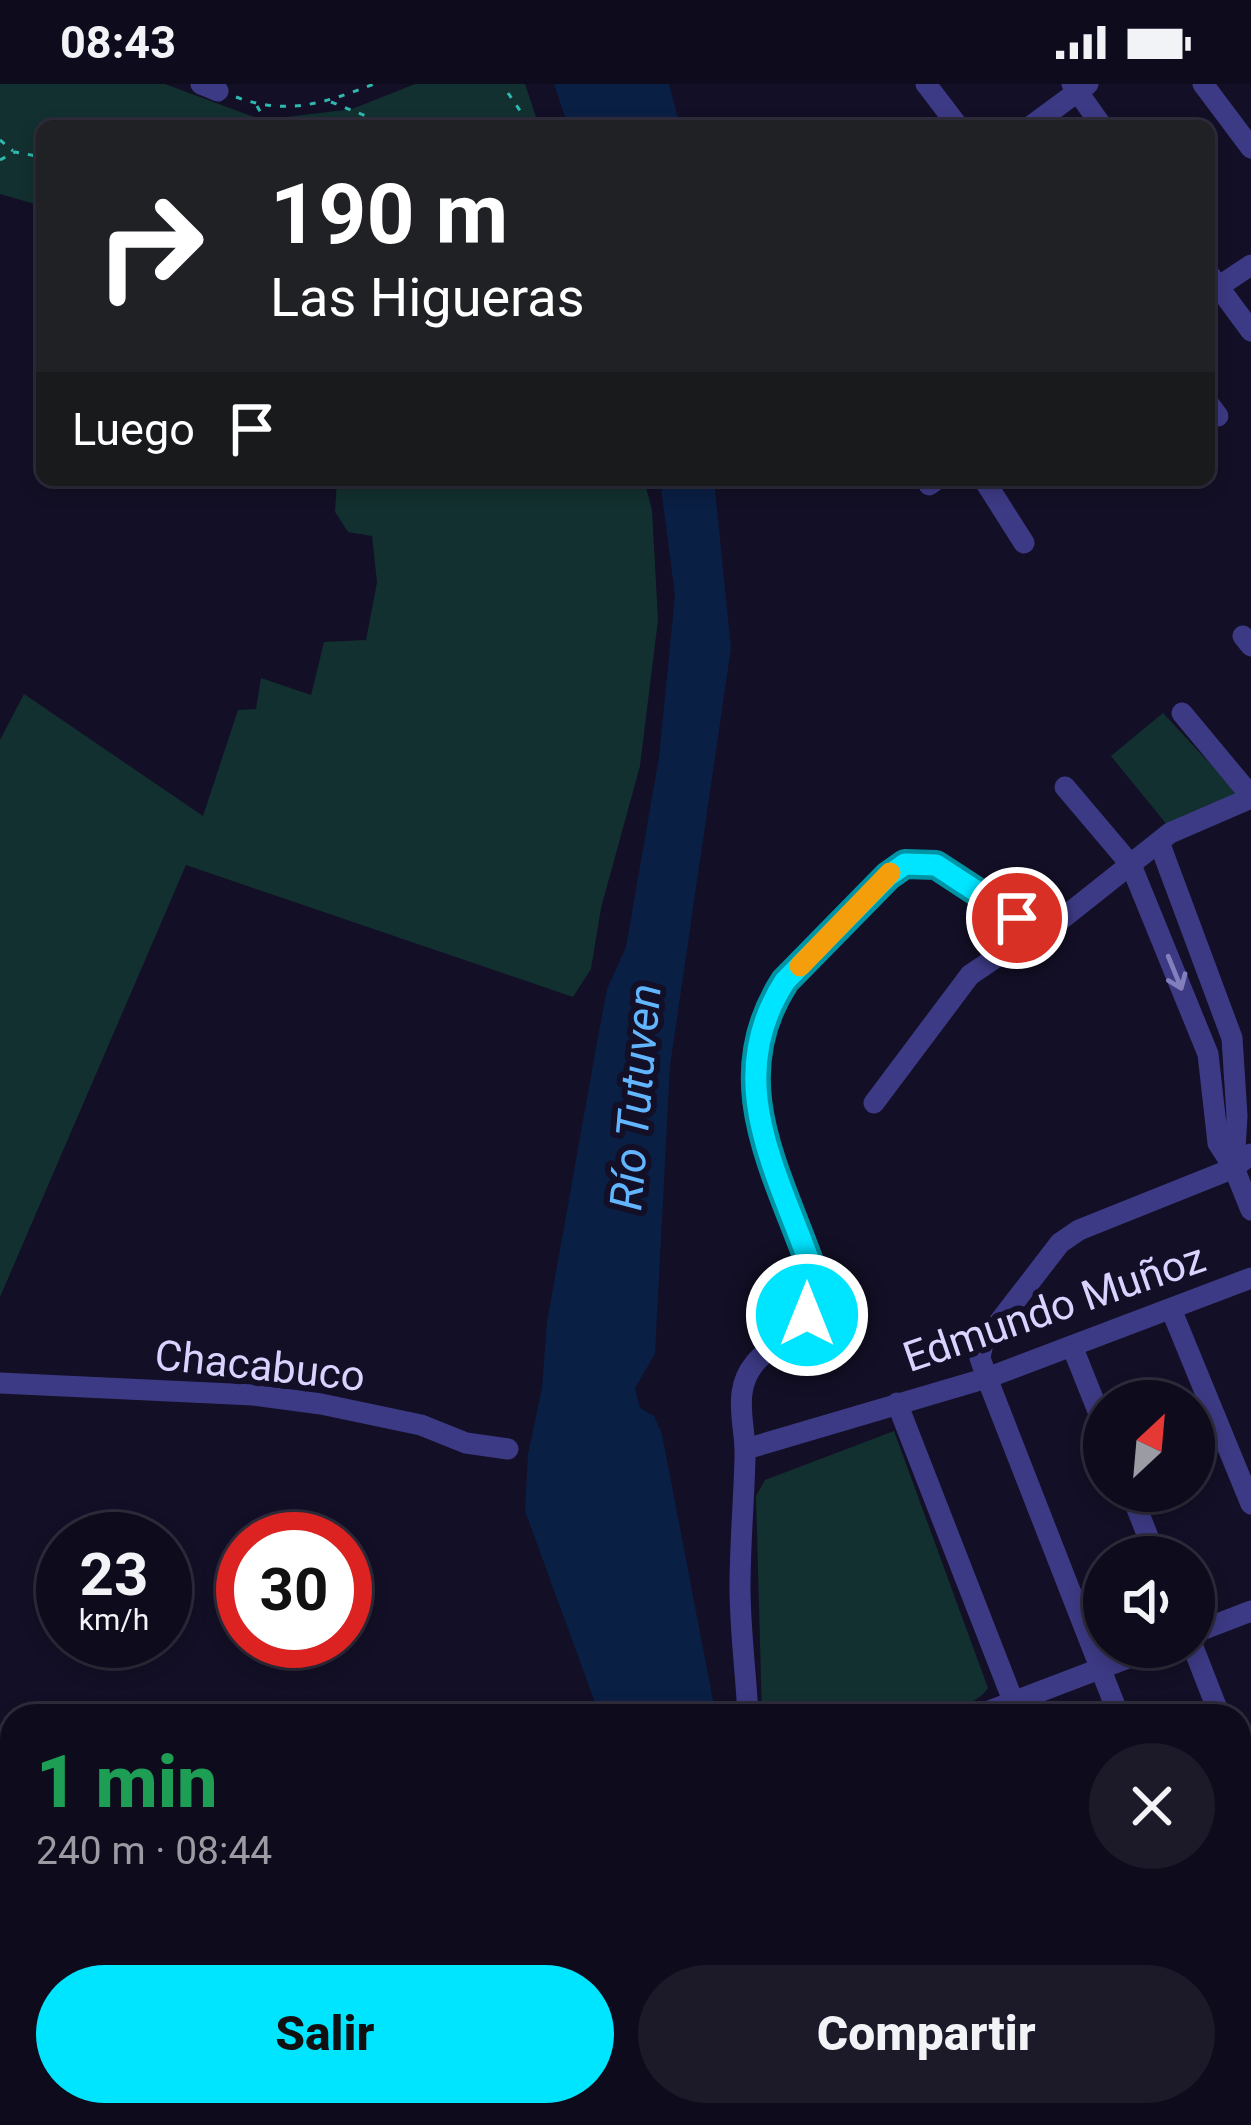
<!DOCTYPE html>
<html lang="es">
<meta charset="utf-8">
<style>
:root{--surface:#0e0b1c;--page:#1c1929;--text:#f1f3f6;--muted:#9b9ba3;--line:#2e2b3b;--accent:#00e5ff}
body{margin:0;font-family:Roboto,sans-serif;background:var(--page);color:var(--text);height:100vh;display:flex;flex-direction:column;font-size:45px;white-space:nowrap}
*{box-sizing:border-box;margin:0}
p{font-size:39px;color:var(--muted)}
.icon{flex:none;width:66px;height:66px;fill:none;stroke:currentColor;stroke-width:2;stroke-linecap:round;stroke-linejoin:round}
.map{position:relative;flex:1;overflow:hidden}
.side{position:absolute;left:0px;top:1620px;width:1251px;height:423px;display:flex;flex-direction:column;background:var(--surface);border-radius:36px 36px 0 0;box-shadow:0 6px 18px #0003,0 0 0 3px var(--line)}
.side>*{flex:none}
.hud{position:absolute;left:36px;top:36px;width:1179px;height:366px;border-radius:18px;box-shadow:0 6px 18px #0003,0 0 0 3px var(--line);background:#202124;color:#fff;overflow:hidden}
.needle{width:78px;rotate:26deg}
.fabs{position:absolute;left:1083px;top:1296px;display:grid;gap:24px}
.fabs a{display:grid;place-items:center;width:132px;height:132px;border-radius:50%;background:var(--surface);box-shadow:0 6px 18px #0003,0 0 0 3px var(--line);font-size:60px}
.speed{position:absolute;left:36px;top:1428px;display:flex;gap:24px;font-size:60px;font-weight:700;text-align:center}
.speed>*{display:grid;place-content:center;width:156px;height:156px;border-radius:50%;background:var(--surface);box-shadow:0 6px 18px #0003,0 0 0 3px var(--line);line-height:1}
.speed small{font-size:30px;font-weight:400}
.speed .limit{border:18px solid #d22;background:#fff;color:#111}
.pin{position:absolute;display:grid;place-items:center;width:102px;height:102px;color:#fff;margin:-51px;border:6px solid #fff;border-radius:50%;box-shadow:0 3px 12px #0007}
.me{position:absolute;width:132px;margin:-66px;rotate:0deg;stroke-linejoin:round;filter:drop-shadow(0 0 9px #0008)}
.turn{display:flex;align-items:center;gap:42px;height:252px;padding:0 36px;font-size:54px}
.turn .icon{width:156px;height:156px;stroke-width:2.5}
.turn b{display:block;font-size:84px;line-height:102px}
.then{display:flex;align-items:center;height:114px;padding:0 36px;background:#0003;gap:24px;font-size:45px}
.round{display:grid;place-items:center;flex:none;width:126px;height:126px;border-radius:63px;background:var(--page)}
.overview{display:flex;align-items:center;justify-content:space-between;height:204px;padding:0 36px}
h1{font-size:72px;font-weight:800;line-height:90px;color:#1e9e55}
.action{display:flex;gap:24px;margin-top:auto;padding:24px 36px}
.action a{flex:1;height:138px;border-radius:72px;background:var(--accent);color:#111;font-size:48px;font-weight:800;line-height:138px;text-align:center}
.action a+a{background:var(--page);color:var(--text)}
.status{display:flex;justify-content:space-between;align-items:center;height:84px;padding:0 60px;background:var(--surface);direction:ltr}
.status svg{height:33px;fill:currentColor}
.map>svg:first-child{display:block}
</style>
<div class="status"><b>08:43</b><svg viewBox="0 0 49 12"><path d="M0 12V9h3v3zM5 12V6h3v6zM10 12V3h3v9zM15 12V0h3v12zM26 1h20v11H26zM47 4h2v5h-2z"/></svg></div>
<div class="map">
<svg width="1251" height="2041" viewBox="0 0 1251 2041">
<rect width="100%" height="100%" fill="#130f26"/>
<!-- green -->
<g fill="#12302f">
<path d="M0 0H165L262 36 352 25 415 0H525L539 42H42V122L0 110Z"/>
<path d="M337 396H644L652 426 658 536 640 682 601 824 591 885 573 913 186 781 0 1213V656L24 610 203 732 238 626 256 625 261 594 311 611 324 558 366 556 377 498 372 452 348 448 335 428Z"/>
<path d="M1163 629 1240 712 1168 742 1111 672Z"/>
<path d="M894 1347 988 1604C959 1648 812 1632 762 1632L756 1412 765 1396Z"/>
</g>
<!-- water -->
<g fill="#0a1f44">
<path d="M554 0H669L680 42H568Z"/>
<path d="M660 396H714L731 564 670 982 655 1270 635 1304 640 1324 654 1332 662 1350 716 1632H600L525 1427 528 1370 542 1304 547 1238 596 964 607 905 626 863 659 673 675 511Z"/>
<path d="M650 2031H775L777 2041H649Z"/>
</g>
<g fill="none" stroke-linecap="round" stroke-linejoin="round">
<!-- path -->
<g stroke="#2fb8b0" stroke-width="3" stroke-dasharray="6 9" stroke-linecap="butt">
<path d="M508 9 521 28 524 42"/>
<path d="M236 13C287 32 325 19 374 0"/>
<path d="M331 18 391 42"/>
<path d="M257 22 261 29 257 42"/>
<path d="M0 56 13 67"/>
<path d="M0 76 15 68 42 73"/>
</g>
<!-- street -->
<g stroke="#3d3a85" stroke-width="21">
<path d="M201 0 218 7"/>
<path d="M926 0 958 42"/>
<path d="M1072 0 1102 42"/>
<path d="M1203 0 1251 64"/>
<path d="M1031 42 1088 0"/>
<path d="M1209 190 1251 247"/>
<path d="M1209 209 1251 181"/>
<path d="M1209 320 1218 332"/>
<path d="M984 396 1024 459"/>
<path d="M929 401 936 396"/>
<path d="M1243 552 1251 562"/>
<path d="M1182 629 1251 712"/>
<path d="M1065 703 1131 781 1208 970 1218 1059 1234 1084 1251 1126"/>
<path d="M1159 758 1232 954 1237 1032 1234 1083"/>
<path d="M874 1019 970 891 1050 837"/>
<path d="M1171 1225 1251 1420"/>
<path d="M1072 1262 1104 1342"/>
<path d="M0 1299 253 1311 321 1320 421 1341 466 1359 508 1365"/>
<path d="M897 1319 1019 1632"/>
<path d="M746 1365 987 1294 1251 1194"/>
<path d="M1130 1407 1156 1473"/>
<path d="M1194 1549 1251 1527"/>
<path d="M1193 1563 1220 1632"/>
<path d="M748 1632C746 1589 740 1546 740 1503 740 1460 744 1416 745 1373 746 1352 739 1330 742 1309 749 1251 829 1258 810 1180 775 1084 721 994 785 897L888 792C934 751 974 816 1015 833 1031 839 1047 838 1063 834L1170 749 1251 714"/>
<path d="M976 1632 1157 1563"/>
<path d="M1119 1632 987 1294 980 1274 983 1259 1060 1159 1079 1146 1234 1084 1251 1070"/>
<path d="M1239 1679 1251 1709"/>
<path d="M1239 1800 1251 1792"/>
<path d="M804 2031 808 2041"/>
</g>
</g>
<!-- one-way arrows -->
<defs><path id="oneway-shaft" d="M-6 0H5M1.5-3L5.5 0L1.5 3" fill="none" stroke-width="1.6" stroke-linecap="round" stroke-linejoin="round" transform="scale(3)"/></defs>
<use stroke="#837fbc" href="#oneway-shaft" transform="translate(1175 889) rotate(68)"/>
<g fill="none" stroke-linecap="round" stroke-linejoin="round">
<defs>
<path id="route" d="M807 1231 814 1206 810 1180C775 1083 722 994 785 897L888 792 905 780 936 781 1017 834"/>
</defs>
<!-- route casing -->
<use href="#route" stroke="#0095a6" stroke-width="30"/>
<!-- route -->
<use href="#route" stroke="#00e5ff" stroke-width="21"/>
<!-- slow -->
<path stroke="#f59e0b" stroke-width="21" d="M800 882 890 789"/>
</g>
<g text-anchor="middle" stroke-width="12" stroke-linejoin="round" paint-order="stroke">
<!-- street labels -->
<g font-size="42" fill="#d9d4ff" stroke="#130f26">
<text transform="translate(1054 1223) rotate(-19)" y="15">Edmundo Muñoz</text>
<text transform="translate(260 1281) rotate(6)" y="15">Chacabuco</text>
</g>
<!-- water labels -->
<g font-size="45" font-style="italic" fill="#62b6ff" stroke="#130f26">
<text transform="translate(635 1013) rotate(-85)" y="16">Río Tutuven</text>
</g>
</g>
</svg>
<div class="fabs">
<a><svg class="needle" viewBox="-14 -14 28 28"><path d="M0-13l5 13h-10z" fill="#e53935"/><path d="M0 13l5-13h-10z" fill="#9b9ba3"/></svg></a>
<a><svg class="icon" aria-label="sound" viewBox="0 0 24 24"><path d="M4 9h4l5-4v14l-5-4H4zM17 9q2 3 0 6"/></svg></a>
</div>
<div class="speed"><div>23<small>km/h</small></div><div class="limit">30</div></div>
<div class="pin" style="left:1017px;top:834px;background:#d93025"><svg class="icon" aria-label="arrive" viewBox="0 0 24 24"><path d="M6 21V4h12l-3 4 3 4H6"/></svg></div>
<svg class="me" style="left:807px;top:1231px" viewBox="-20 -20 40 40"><circle r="17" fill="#00e5ff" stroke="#fff" stroke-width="3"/><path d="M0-11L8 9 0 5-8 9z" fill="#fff"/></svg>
<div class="hud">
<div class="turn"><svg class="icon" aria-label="right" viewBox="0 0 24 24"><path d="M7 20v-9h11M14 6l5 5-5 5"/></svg><div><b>190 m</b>Las Higueras</div></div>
<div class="then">Luego<svg class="icon" aria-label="arrive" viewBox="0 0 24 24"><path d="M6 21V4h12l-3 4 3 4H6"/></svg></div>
</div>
<section class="side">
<div class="overview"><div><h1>1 min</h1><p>240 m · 08:44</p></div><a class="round"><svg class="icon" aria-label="close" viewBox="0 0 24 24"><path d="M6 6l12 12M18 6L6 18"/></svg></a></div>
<div class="action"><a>Salir</a><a>Compartir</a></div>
</section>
</div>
